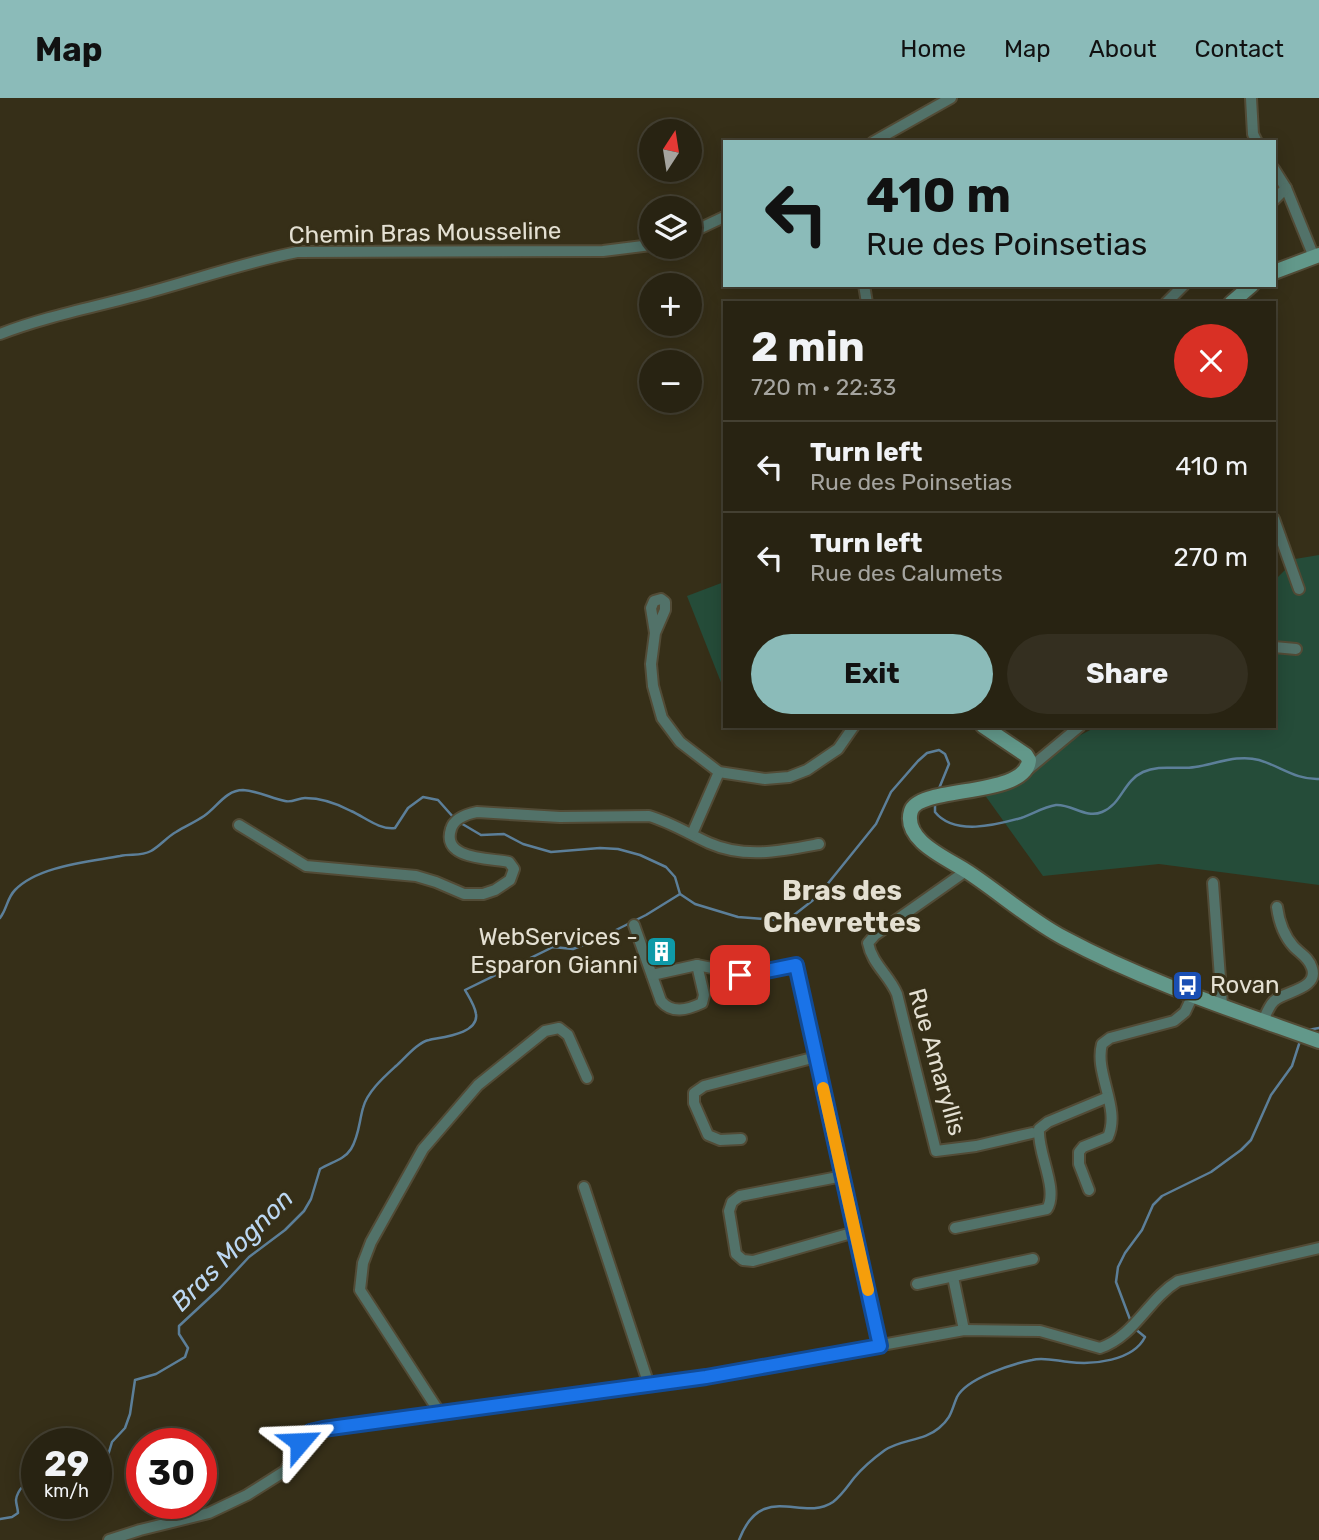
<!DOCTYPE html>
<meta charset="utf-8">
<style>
:root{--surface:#282312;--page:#342f20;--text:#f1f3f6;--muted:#a5a49f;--line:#444032;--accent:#8bbbb9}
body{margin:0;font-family:Rubik,sans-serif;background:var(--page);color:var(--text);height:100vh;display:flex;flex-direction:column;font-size:26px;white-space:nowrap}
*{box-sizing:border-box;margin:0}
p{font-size:23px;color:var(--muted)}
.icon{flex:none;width:38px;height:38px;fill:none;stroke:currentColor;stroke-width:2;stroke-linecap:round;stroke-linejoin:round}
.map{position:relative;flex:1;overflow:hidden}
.drawer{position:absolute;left:723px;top:203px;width:553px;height:427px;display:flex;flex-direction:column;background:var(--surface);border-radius:0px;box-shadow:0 4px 18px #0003,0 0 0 2px var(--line)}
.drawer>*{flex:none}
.hud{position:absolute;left:723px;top:42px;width:553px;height:147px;border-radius:0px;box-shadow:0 4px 18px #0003,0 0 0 2px var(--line);background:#8bbbb9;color:#111;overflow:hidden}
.needle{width:46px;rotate:12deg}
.fabs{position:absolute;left:639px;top:21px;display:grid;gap:14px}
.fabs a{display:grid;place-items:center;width:63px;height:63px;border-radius:50%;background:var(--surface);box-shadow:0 4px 18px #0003,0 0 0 2px var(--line);font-size:35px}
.speed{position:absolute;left:21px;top:1330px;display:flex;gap:14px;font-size:35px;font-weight:700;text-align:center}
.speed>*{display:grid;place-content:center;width:91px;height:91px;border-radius:50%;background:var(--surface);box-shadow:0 4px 18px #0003,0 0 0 2px var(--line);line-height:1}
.speed small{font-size:18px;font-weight:400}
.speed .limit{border:10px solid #d22;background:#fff;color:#111}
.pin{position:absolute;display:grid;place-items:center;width:60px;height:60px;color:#fff;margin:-30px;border-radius:14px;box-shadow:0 4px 10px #0006}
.me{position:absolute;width:77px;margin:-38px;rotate:64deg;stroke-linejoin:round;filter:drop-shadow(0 0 5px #0008)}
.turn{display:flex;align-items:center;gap:24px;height:147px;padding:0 28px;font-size:32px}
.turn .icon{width:91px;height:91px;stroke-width:2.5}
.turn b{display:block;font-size:49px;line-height:60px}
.round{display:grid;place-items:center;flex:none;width:74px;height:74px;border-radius:37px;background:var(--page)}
.headline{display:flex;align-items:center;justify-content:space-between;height:119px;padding:0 28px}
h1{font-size:42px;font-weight:700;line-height:52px}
.action{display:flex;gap:14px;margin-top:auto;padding:14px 28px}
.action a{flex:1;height:80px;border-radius:42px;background:var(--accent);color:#111;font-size:28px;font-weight:700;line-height:80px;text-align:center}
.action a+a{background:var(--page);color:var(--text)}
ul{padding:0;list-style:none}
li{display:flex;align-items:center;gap:21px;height:91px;padding:0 28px;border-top:2px solid var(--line)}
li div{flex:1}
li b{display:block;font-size:26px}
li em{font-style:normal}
header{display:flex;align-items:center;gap:42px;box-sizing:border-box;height:98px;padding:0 35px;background:var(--accent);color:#111}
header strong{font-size:33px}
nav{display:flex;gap:38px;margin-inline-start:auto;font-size:24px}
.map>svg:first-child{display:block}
</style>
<header>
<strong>Map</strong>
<nav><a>Home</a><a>Map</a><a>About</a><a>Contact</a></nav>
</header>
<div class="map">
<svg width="1319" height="1442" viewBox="0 0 1319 1442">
<rect width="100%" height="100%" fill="#362f18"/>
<!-- green -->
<g fill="#254c39">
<path d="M1319 457V787L1159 766 1043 778 979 689 1098 628H1274V483L1290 467 1289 462Z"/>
<path d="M724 484V592L687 498Z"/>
</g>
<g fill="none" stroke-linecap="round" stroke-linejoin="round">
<!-- stream -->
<g stroke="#5c7f99" stroke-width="2.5">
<path d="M935 703V714C954 738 996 727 1021 720 1033 716 1043 709 1056 707 1072 706 1086 721 1102 714 1122 706 1123 683 1143 674 1160 666 1178 672 1195 669 1216 666 1238 656 1259 662 1280 668 1296 682 1319 681"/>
<path d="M459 724 481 737 504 736 523 746 551 754 600 750 618 751 640 757 666 769 675 779 680 796 695 806 738 819 776 822 794 817 817 799 876 726 891 694 918 663 927 655 939 652 945 656 949 666 938 693"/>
<path d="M0 820C7 811 7 800 15 792 38 768 88 764 120 758 131 755 140 759 151 753 160 748 167 739 176 734 186 728 195 724 204 718 217 709 226 692 243 692 258 693 271 700 285 703 292 705 298 700 305 700 320 700 338 706 351 713 365 719 379 732 395 730L408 710 423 699 438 702 454 720"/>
<path d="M1308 932 1319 930"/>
<path d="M1131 1224 1116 1184 1118 1169 1125 1155 1142 1132 1153 1107 1162 1098 1211 1074 1241 1052 1251 1042 1271 997 1292 968 1300 943"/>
<path d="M96 1379 106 1364 112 1344 125 1330 130 1316 135 1282 156 1276 185 1259 188 1250 179 1236V1228L220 1190 249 1159 285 1132 304 1113 311 1101 320 1071C331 1064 344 1062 351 1051 359 1038 359 1024 363 1010 367 994 384 979 396 968 405 960 418 944 429 942 442 939 479 936 476 916 475 908 469 899 465 892L553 849 573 851 596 842 646 817 680 796"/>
<path d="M0 1421 12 1419 18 1415C18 1411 16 1406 16 1402 17 1392 28 1381 37 1379"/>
<path d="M739 1442C762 1382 802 1425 833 1404 842 1397 847 1389 854 1380 863 1369 874 1360 885 1352 902 1341 924 1343 939 1330 952 1319 951 1313 957 1299 967 1280 1012 1266 1032 1262 1044 1259 1057 1263 1069 1264 1093 1267 1133 1263 1145 1239L1134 1230"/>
</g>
<defs>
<g id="street">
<path d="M1251 0 1253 36 1257 44"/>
<path d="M873 44 951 0"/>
<path d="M1274 71 1286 90 1314 159"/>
<path d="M1274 102 1286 90"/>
<path d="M690 135 724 119"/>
<path d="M864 187 867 205"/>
<path d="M1166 205 1184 187"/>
<path d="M0 236C44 219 90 210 135 198 189 184 242 165 297 154L603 153 651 147"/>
<path d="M1274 421 1299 491"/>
<path d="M655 535 651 510 654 503 661 501 665 504V512L655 535 651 566 653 588 662 620 680 644 719 674 765 681 789 679 807 672 838 651 854 628"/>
<path d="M1274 549 1296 551"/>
<path d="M1026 673 1080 628"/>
<path d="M239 727 306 768 416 778 436 784 464 796H483L495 792 510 782 514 771 509 764C490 760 441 762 451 731 454 720 467 716 477 714L560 719 649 718C670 724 689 736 709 745 745 761 782 753 819 746"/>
<path d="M692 736 719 674"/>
<path d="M966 773 875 837 868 845C872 866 889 877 897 896L936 1053 976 1048 1032 1035"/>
<path d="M1213 785 1222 907"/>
<path d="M634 827 661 903C672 916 687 912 702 905L704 897 697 867"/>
<path d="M652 877 697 867 747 877 796 867 880 1248"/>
<path d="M1263 923C1266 916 1269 908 1274 903 1285 893 1319 891 1312 870 1309 860 1301 856 1294 849 1284 838 1279 824 1277 809"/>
<path d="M741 1041 720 1042 708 1037 694 1005V995L704 988 816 959"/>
<path d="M843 1078 740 1098 732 1104 729 1113 736 1156 743 1162 753 1163 855 1134"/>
<path d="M584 1089 649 1287"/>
<path d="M1089 1092 1079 1066V1054L1083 1049 1108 1039C1121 1010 1094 975 1102 946L1110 940 1174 923 1185 914 1193 897"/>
<path d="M955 1130 1047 1111C1059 1091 1037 1055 1039 1031L1048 1024 1108 999"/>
<path d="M953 1179 964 1232"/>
<path d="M917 1186 1033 1161"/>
<path d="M440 1315 360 1192 363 1165 371 1144 423 1051 478 987 545 933 559 930 568 937 587 980"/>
<path d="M109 1442 140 1432 209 1415 247 1397 285 1373 303 1339 310 1334 323 1331 706 1279 964 1232 1040 1233 1100 1250C1135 1238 1148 1201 1178 1183L1319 1150"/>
</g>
<g id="secondary">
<path d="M1274 174 1319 157"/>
<path d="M1231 205 1252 187"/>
<path d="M983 628 1026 657 1029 662C1026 700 919 687 911 713 902 743 949 761 968 774 1000 795 1030 822 1064 840 1144 883 1233 912 1319 943"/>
</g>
</defs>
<!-- street casing -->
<use href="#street" stroke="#524b36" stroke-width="14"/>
<!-- secondary casing -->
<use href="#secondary" stroke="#524b36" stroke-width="18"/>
<!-- street -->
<use href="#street" stroke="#527269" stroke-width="10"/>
<!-- secondary -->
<use href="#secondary" stroke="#62988a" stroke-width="14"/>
</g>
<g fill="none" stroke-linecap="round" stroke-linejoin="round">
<defs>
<path id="route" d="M300 1344 310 1334 323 1331 706 1279 880 1248 796 867 747 877H740"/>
</defs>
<!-- route casing -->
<use href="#route" stroke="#114b97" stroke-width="18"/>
<!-- route -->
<use href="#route" stroke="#1a73e8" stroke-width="12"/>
<!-- slow -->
<path stroke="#f59e0b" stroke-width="12" d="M823 990 868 1192"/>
</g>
<!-- icons -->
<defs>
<symbol id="building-square" viewBox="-11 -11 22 22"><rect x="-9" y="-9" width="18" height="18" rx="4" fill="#0f9aa8" stroke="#362f18"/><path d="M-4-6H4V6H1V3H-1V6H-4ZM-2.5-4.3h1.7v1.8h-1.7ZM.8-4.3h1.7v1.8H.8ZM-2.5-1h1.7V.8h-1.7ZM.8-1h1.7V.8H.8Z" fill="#fff"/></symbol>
<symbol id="bus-square" viewBox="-11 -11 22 22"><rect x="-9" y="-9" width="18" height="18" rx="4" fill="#1a4fb4" stroke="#362f18"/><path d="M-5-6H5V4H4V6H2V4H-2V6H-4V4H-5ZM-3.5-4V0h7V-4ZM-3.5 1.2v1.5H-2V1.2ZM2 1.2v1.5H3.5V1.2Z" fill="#fff"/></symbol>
</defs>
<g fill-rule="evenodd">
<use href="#building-square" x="644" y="836" width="35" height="35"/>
<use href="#bus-square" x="1170" y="870" width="35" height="35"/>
</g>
<g text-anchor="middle" stroke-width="6" stroke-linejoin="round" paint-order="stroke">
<!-- street labels -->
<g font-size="24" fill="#e4e0d2" stroke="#362f18">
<text transform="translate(425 135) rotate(-1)" y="8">Chemin Bras Mousseline</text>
<text transform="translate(937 964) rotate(74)" y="8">Rue Amaryllis</text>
</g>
<!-- poi labels -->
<g font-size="24" fill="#e4e0d2" stroke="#362f18" text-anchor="end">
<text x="638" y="847">WebServices -<tspan x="638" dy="28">Esparon Gianni</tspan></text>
<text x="1210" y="895" text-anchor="start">Rovan</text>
</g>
<!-- water labels -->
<g font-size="26" font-style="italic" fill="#bbd7f2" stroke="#362f18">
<text transform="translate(232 1152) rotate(-45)" y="9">Bras Mognon</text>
</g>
<!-- quarter labels -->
<g font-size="28" font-weight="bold" fill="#e4e0d2" stroke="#362f18">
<text x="842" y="802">Bras des<tspan x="842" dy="32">Chevrettes</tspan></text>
</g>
</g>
</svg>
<div class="fabs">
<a><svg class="needle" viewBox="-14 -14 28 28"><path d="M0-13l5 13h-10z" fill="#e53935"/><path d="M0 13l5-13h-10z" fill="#a5a49f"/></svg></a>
<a><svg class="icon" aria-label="layers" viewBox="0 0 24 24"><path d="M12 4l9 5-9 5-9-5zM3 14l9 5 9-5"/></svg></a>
<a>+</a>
<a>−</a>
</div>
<div class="speed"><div>29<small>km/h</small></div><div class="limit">30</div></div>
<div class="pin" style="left:740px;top:877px;background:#d93025"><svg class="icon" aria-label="arrive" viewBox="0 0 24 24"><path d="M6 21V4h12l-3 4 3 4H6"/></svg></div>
<svg class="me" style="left:300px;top:1344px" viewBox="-20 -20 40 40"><path d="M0-17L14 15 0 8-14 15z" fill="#1a73e8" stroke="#fff" stroke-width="4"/></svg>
<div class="hud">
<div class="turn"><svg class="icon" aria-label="left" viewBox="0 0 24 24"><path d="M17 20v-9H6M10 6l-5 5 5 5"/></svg><div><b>410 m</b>Rue des Poinsetias</div></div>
</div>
<section class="drawer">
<div class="headline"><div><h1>2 min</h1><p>720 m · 22:33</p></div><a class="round" style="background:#d93025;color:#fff"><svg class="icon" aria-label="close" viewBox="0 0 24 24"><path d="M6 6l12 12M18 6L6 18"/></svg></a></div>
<ul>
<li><svg class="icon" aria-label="left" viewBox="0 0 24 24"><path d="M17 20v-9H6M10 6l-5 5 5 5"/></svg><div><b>Turn left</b><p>Rue des Poinsetias</p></div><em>410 m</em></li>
<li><svg class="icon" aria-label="left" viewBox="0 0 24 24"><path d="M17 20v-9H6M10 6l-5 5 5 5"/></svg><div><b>Turn left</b><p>Rue des Calumets</p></div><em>270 m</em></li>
</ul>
<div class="action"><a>Exit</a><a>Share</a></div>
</section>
</div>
